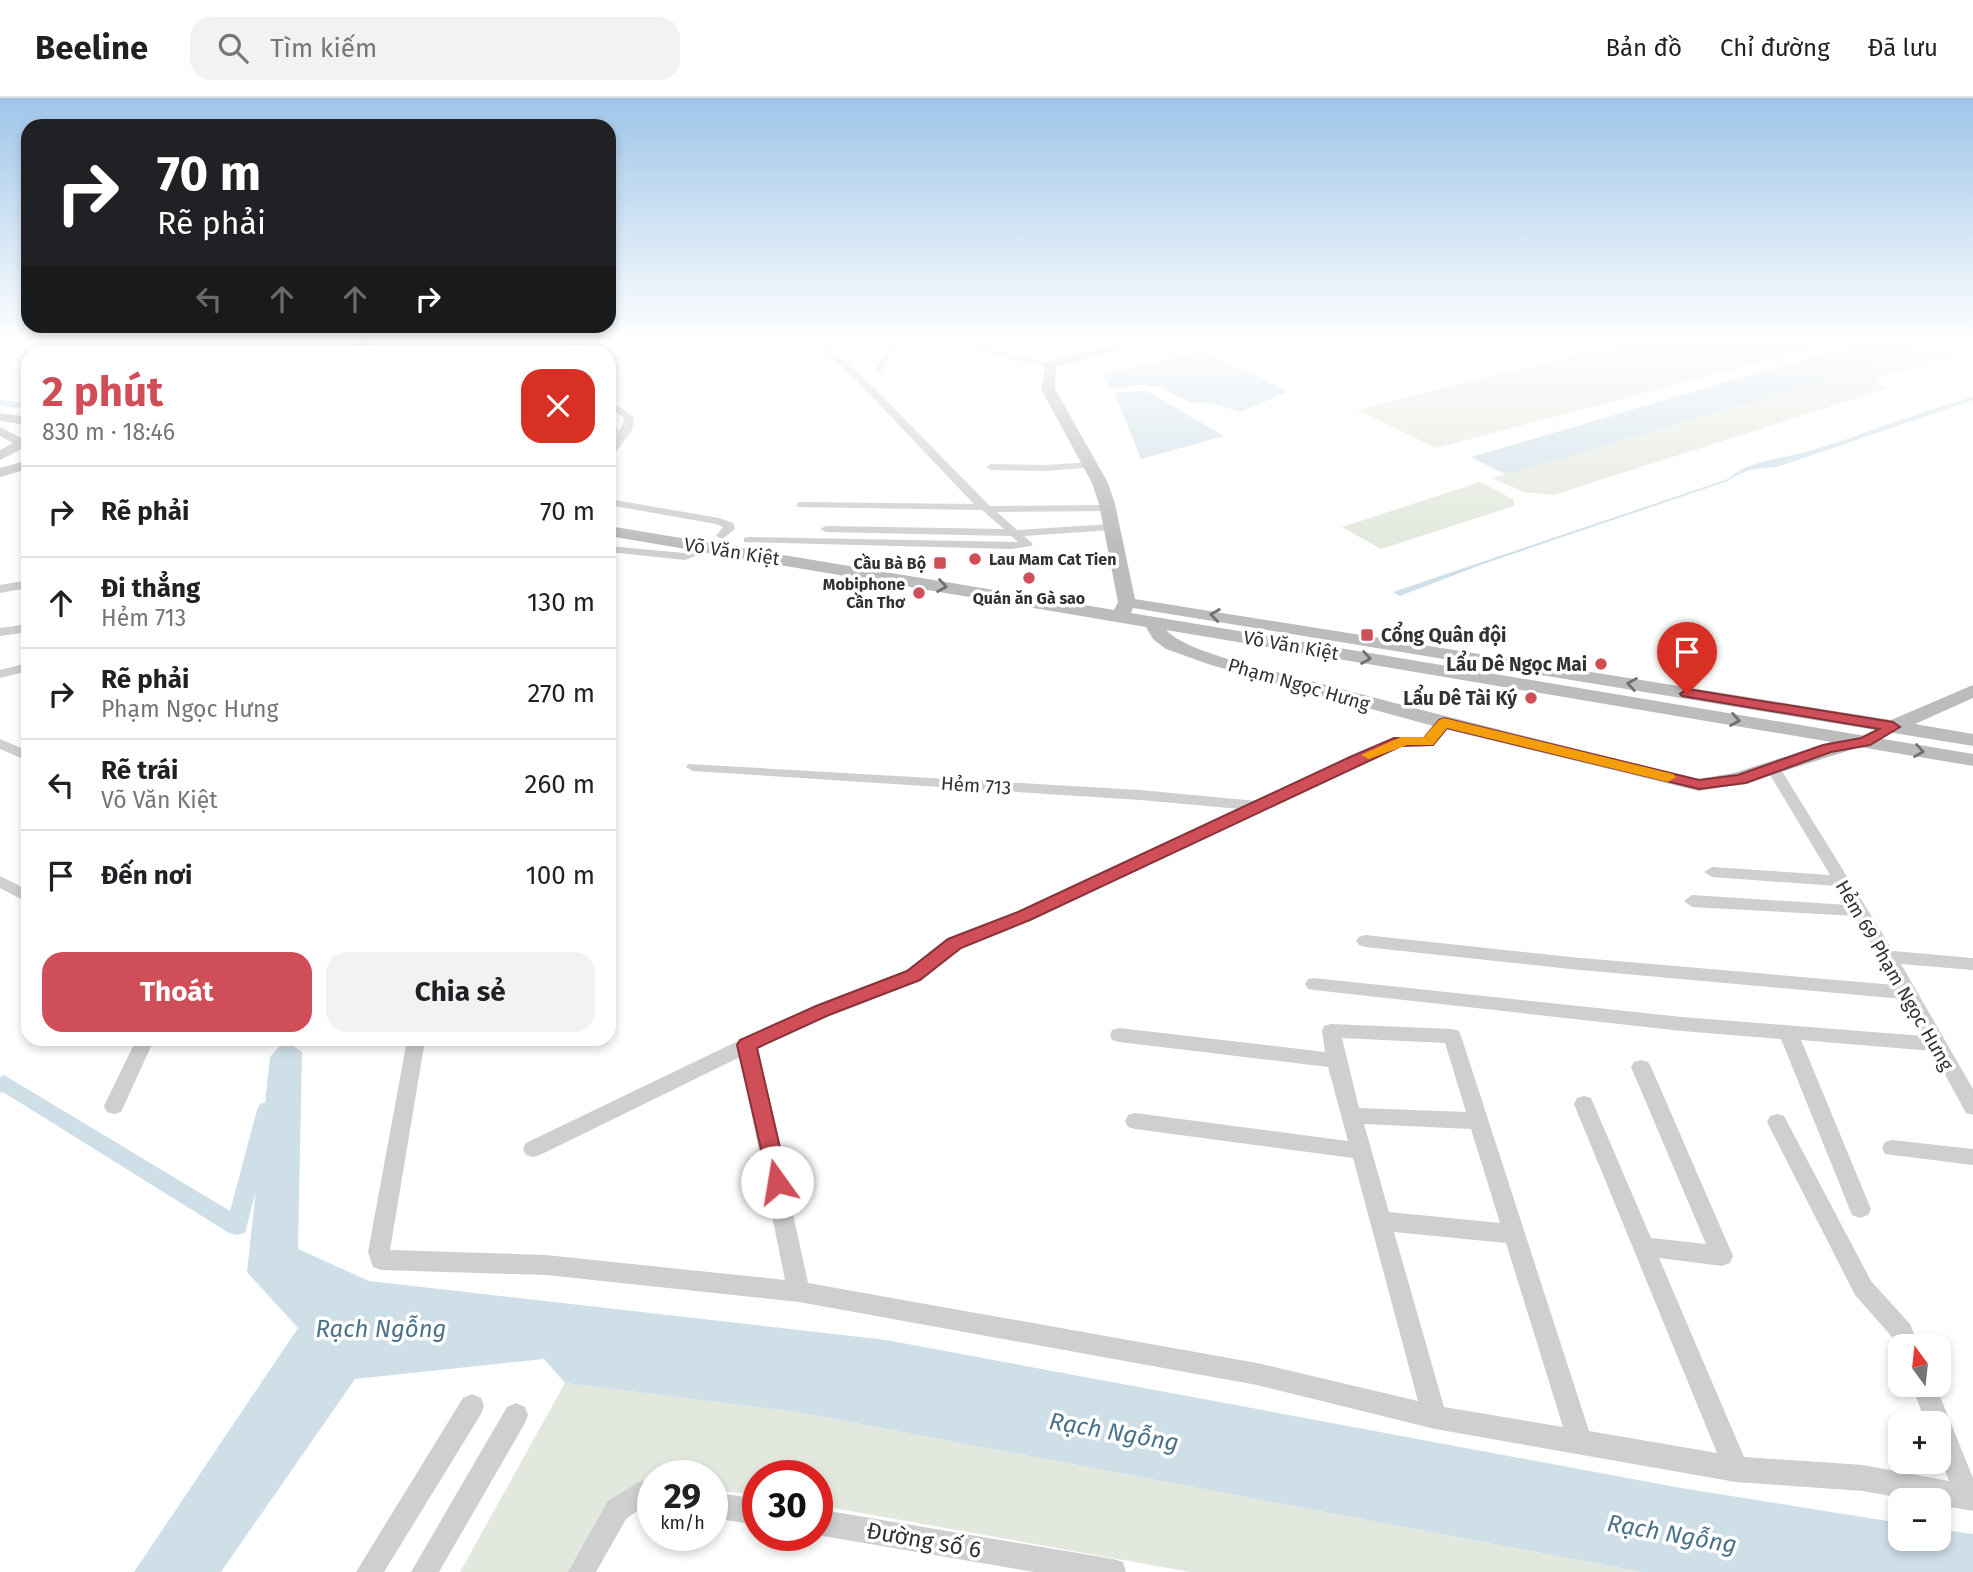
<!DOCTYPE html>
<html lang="vi">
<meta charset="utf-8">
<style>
:root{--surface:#fff;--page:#f2f2f2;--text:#202124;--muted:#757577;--line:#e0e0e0;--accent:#d04e58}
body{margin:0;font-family:"Fira Sans",sans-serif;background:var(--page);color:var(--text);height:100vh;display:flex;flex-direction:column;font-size:26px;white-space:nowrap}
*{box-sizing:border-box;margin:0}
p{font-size:23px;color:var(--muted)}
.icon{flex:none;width:38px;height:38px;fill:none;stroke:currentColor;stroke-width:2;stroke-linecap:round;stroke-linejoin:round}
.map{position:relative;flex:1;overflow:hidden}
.drawer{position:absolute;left:21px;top:248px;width:595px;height:700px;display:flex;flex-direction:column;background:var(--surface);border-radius:21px;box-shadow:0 4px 10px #0003}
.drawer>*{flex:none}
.banner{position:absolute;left:21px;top:21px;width:595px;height:214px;border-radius:21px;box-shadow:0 4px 10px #0003;background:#202124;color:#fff;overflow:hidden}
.needle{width:46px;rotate:345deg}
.controls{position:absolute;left:1888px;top:1236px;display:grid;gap:14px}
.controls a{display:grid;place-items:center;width:63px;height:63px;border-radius:14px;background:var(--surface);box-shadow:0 4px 10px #0003;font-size:35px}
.speed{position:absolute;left:637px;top:1362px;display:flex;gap:14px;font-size:35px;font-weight:700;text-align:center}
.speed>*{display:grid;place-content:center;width:91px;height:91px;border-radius:50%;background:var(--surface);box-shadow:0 4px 10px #0003;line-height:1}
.speed small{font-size:18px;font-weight:400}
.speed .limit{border:10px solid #d22;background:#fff;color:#111}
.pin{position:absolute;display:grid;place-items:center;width:60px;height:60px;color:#fff;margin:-72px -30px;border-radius:50% 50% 50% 0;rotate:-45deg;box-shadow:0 0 7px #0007}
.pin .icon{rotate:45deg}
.me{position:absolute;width:77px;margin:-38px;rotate:347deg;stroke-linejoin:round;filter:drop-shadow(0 0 5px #0008)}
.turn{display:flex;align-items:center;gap:24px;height:147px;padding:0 21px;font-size:32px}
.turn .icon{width:91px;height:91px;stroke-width:2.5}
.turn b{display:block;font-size:49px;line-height:60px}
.lanes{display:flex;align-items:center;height:66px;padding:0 21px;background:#0003;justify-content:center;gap:35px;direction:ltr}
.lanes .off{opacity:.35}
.round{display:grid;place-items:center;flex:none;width:74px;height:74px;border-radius:21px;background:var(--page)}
.overview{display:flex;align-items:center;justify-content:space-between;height:119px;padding:0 21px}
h1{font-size:42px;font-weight:700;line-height:52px;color:var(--accent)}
.button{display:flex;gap:14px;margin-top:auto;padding:14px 21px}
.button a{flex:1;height:80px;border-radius:21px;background:var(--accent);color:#fff;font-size:28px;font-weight:700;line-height:80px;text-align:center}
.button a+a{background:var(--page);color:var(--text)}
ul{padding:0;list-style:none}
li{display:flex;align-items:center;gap:21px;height:91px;padding:0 21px;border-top:2px solid var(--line)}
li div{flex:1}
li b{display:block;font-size:26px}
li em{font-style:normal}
header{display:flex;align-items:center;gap:42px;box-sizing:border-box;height:98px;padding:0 35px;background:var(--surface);border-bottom:2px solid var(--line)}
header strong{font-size:33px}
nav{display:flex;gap:38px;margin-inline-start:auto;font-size:24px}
.search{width:490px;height:63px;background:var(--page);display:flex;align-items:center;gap:18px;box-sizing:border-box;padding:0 24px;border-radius:21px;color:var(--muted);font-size:26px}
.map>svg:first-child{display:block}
</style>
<header>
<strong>Beeline</strong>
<div class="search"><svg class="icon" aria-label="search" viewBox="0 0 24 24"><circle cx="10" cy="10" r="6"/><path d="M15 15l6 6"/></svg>Tìm kiếm</div>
<nav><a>Bản đồ</a><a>Chỉ đường</a><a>Đã lưu</a></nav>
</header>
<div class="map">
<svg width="1973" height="1474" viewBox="0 0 1973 1474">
<rect width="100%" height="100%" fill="#fff"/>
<!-- green -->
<g fill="#e2e8dd">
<path d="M1630 243H1840L1436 350 1357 312Z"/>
<path d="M1944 246 1967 253 1872 283 1889 290 1553 397 1524 394 1492 380Z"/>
<path d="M1480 384 1514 402V408L1381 451 1342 429Z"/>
<path d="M565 1285 797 1314 1641 1474H1190L817 1407V1377H758V1397L712 1392V1377H653V1387L571 1474H460Z"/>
</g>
<!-- water -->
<g fill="#cfdfe8">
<path d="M1866 243H1902L1928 251 1509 376 1503 375 1471 359Z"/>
<path d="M1202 253 1288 293 1241 314 1210 305H1191L1156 288 1139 287 1110 291 1102 276Z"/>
<path d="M1147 293 1224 338 1141 361 1114 294Z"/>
<path d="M1973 299V302L1777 369C1758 370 1745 371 1728 383L1483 466 1400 498 1393 494 1728 381C1747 362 1783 361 1809 353 1864 337 1917 314 1973 299Z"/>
<path d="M285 942 302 954 298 1151 369 1183 886 1242 1681 1390 1900 1425V1440H1939V1431L1973 1436V1474H1641L797 1314 565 1285 544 1261 355 1281 221 1474H134L298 1230 247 1174 270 959Z"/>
</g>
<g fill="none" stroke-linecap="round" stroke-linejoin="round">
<!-- canal -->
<g fill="#cfdfe8" fill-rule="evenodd">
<path d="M598 243H606L600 256H591Z"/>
<path d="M0 302 28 305V311L0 308Z"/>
<path d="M609 322 620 333 614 346 609 349Z"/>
<path d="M4 977 230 1113 257 1012 260 1006 267 1004 274 1006 277 1012 245 1135 237 1137 229 1135 3 994 0 995V979Z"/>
</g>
<!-- street -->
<g fill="#cfcfcf" fill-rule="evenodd">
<path d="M576 243H585L572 256H563Z"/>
<path d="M611 243H619L609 256H601Z"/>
<path d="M814 243H823L864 280 990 408 1108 407 1113 410 1108 413 997 414 1017 432 1111 426 1117 429 1111 432 1024 438 1033 446 1031 448 1012 451 744 444V440L748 439 1018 444 1011 438 826 434 820 431 826 428 1004 431 982 412 797 409V405L801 404 974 406 858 284Z"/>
<path d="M890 243H898L881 274H875Z"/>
<path d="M937 243C950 243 961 247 973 247 985 248 1001 243 1014 243L986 250 1054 267 1050 270Z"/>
<path d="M609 302 634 319 632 332 613 358 609 359C609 344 622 335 624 320L609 309Z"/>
<path d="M1090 364 1095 367 1094 369 1047 373 991 372 986 369 991 366 1047 367Z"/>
<path d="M609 401 719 420 733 425 735 431 722 441 716 438 723 429 716 426 609 407Z"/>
<path d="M708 446 714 449 712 451 685 462 609 454V448L684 455Z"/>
<path d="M28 482V490L0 495V487Z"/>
<path d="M28 526V534L0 538V530Z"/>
<path d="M28 565V573L0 580V572Z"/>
<path d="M1444 621 1451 625 1433 647H1401L1030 822 961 850 919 882 829 918 757 950 808 1185 1257 1265 1418 1303 1353 1060 1135 1031 1128 1029 1125 1023 1128 1017 1135 1015 1348 1043 1328 969 1119 944 1112 942 1110 937 1112 932 1119 930 1325 954 1322 933 1324 928 1331 926 1452 931 1459 933 1461 938 1589 1333 1717 1355 1574 1006 1577 1000 1584 998 1591 1000 1651 1140 1706 1146 1631 969 1634 964 1641 962 1648 964 1651 969 1733 1158 1730 1165 1722 1168 1659 1160 1744 1359 1863 1367 1949 1383 1939 1358V1325H1926L1911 1286H1935L1973 1380V1413L1939 1407V1402H1912L1863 1393 1736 1384 1435 1331 1257 1287 799 1204 546 1177 381 1172 373 1169 368 1154 407 942H425L390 1152 546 1157 785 1182 740 959 540 1057 533 1059 526 1057 523 1051 526 1045 740 942 815 908 907 872 949 842 1018 814 1240 711 1140 702 693 673 686 669 688 666 1140 692 1257 703 1394 640H1424L1439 622ZM1342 940 1445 945 1466 1014 1359 1010ZM1364 1026 1471 1031 1500 1125 1389 1114ZM1394 1134 1506 1145 1563 1329 1444 1309Z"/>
<path d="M0 641 28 653V663L0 651Z"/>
<path d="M1773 666 1780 670 1893 853 1973 860V872L1901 866 1973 991V1017L1966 1015 1932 953 1801 942 1871 1111 1868 1117 1860 1120 1852 1117 1781 941 1682 933 1314 892 1308 891 1305 886 1308 881 1314 880 1682 919 1923 938 1903 901 1570 871 1365 849 1359 847 1356 843 1359 839 1365 837 1570 859 1895 887 1855 818 1692 809 1684 803 1692 797 1848 807 1837 788 1712 779 1704 774 1712 769 1830 777 1766 670Z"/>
<path d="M0 778 28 792V805L0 790Z"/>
<path d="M136 942H154L121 1014 114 1016 107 1014 104 1008Z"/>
<path d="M1777 1016 1784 1018 1871 1183 1910 1226 1919 1248H1900L1899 1256 1893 1240 1855 1197 1767 1024 1770 1018Z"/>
<path d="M1892 1042 1973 1051V1067L1885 1056 1882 1050 1885 1044Z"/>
<path d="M472 1296 481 1300 484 1308 481 1316 384 1474H356L463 1300Z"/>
<path d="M516 1305 525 1309 528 1317 525 1325 439 1474H411L507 1309Z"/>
<path d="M640 1383 653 1385V1411L643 1409 626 1421 596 1474H568L608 1403Z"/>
<path d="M712 1394 758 1401V1427L712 1420Z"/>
<path d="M817 1411 1113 1461 1123 1464 1126 1474H1034L817 1437Z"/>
</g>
<!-- secondary -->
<g fill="#bcbcbc" fill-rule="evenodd">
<path d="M361 243H379L350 256H331Z"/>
<path d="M1125 243H1145L1056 269 1055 291 1108 385 1115 406 1135 501 1891 622 1973 587V600L1915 626 1973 636V648L1133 510 1131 515 1973 656V668L1860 649 1746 685 1699 693 1437 629 1211 567 1166 551 1153 541 1146 529 609 438V428L1114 512 1118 504 1099 406 1092 385 1041 291 1046 264ZM1166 532 1831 644 1734 675 1699 681C1566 648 1433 616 1300 580 1268 571 1187 555 1166 532Z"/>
<path d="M0 315 28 319V327L0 323Z"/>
<path d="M0 329 27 343 22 351 0 362V352L13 345 0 338Z"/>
<path d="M28 362V371L0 379V370Z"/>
</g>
</g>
<!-- one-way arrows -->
<defs><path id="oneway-chevron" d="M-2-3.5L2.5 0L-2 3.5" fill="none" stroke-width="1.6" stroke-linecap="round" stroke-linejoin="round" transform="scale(1.75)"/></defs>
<g stroke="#707070">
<use href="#oneway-chevron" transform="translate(942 488) rotate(9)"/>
<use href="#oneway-chevron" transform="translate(1215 517) rotate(-172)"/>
<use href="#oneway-chevron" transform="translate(1366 560) rotate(10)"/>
<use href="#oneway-chevron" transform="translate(1632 586) rotate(-170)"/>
<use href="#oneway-chevron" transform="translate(1735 622) rotate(10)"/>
<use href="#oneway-chevron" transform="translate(1919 653) rotate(9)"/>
</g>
<!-- sky -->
<linearGradient id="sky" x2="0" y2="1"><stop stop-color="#9ec5e8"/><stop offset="0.54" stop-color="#fff"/><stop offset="1" stop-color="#fff" stop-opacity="0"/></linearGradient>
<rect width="1973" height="450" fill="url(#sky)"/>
<!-- route -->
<path fill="#d04e58" stroke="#873339" stroke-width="2" d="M1687 591 1893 624 1900 629 1870 647 1831 654 1746 685 1699 691 1447 630 1433 647 1401 648 1030 822 961 850 920 882 829 917 757 950 788 1084 785 1090 777 1093 770 1090 737 947 740 942 816 908 907 873 948 841 1018 814 1350 659 1394 640H1424L1439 622 1444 620 1699 682 1738 677 1823 647 1861 640 1879 631 1682 598 1680 596Z"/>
<!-- slow -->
<path fill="#f59e0b" d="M1444 620 1673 676 1676 679 1668 684 1447 630 1433 647H1407L1369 661 1361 657 1401 639H1424L1439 622Z"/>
<!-- markers -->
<g fill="#d04e58" stroke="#fff" stroke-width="2.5">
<circle cx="975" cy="461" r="7"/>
<rect x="933" y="458" width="14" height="14" rx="3.5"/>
<circle cx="1029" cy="480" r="7"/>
<circle cx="919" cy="495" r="7"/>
<rect x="1360" y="530" width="14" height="14" rx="3.5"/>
<circle cx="1601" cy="566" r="7"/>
<circle cx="1531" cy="600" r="7"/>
</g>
<g text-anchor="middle" stroke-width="7" stroke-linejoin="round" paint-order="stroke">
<!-- far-poi labels -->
<g font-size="16" font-weight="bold" fill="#323232" stroke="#fff" text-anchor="end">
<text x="989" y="467" text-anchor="start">Lau Mam Cat Tien</text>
<text x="926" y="471">Cầu Bà Bộ</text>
<text x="905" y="492">Mobiphone<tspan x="905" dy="18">Cần Thơ</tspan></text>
<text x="1029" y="506" text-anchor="middle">Quán ăn Gà sao</text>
</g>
<!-- street labels -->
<g font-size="19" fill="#323232" stroke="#fff">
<text transform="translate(732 453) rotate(9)" y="7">Võ Văn Kiệt</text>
<text transform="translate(1291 547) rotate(10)" y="7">Võ Văn Kiệt</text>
<text transform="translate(1299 586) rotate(16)" y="7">Phạm Ngọc Hưng</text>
<text transform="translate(976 687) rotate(4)" y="7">Hẻm 713</text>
<text transform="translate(1895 877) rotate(60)" y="7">Hẻm 69 Phạm Ngọc Hưng</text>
</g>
<!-- poi labels -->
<g font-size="19" font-weight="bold" fill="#323232" stroke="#fff" text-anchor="end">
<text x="1381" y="544" text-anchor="start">Cổng Quân đội</text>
<text x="1587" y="573">Lẩu Dê Ngọc Mai</text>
<text x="1517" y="607">Lẩu Dê Tài Ký</text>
</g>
<!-- near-street labels -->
<g font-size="23" fill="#323232" stroke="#fff">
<text transform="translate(924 1442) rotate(10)" y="8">Đường số 6</text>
</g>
<!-- near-water labels -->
<g font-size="24" font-style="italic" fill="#4a728b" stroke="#fff">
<text x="381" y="1239">Rạch Ngỗng</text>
<text transform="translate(1114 1334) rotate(10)" y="8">Rạch Ngỗng</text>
<text transform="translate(1672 1436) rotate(10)" y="8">Rạch Ngỗng</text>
</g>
</g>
</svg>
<div class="controls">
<a><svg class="needle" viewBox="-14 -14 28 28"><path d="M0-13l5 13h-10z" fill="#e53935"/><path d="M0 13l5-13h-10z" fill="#757577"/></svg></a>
<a>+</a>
<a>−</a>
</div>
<div class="speed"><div>29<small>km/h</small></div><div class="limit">30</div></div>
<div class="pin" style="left:1687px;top:596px;background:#d93025"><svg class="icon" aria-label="arrive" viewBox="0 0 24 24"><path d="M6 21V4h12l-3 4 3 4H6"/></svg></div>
<svg class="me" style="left:777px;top:1084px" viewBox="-20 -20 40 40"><circle r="19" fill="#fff"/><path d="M0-13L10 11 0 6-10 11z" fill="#d04e58"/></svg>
<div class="banner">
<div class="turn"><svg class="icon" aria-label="right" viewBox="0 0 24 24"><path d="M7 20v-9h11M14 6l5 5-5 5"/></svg><div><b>70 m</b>Rẽ phải</div></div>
<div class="lanes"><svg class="icon off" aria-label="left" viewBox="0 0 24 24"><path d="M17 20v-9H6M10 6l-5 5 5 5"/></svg><svg class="icon off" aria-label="ahead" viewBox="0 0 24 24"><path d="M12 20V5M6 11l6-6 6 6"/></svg><svg class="icon off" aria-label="ahead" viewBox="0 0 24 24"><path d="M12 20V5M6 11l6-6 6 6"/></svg><svg class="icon" aria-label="right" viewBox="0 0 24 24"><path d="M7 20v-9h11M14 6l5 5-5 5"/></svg></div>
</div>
<section class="drawer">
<div class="overview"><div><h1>2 phút</h1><p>830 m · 18:46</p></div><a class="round" style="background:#d93025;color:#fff"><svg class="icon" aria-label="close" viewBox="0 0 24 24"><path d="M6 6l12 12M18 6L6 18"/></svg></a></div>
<ul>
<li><svg class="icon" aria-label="right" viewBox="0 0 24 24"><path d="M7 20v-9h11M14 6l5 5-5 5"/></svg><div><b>Rẽ phải</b></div><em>70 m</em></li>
<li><svg class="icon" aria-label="ahead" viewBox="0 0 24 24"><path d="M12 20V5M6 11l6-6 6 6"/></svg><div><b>Đi thẳng</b><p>Hẻm 713</p></div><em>130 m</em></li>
<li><svg class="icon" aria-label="right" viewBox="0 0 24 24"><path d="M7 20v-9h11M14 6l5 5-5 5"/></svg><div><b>Rẽ phải</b><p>Phạm Ngọc Hưng</p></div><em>270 m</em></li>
<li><svg class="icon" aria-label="left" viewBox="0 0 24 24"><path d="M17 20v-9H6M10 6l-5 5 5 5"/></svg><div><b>Rẽ trái</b><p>Võ Văn Kiệt</p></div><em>260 m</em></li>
<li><svg class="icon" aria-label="arrive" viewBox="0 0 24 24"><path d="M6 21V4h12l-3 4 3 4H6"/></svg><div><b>Đến nơi</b></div><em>100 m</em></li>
</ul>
<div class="button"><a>Thoát</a><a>Chia sẻ</a></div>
</section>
</div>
